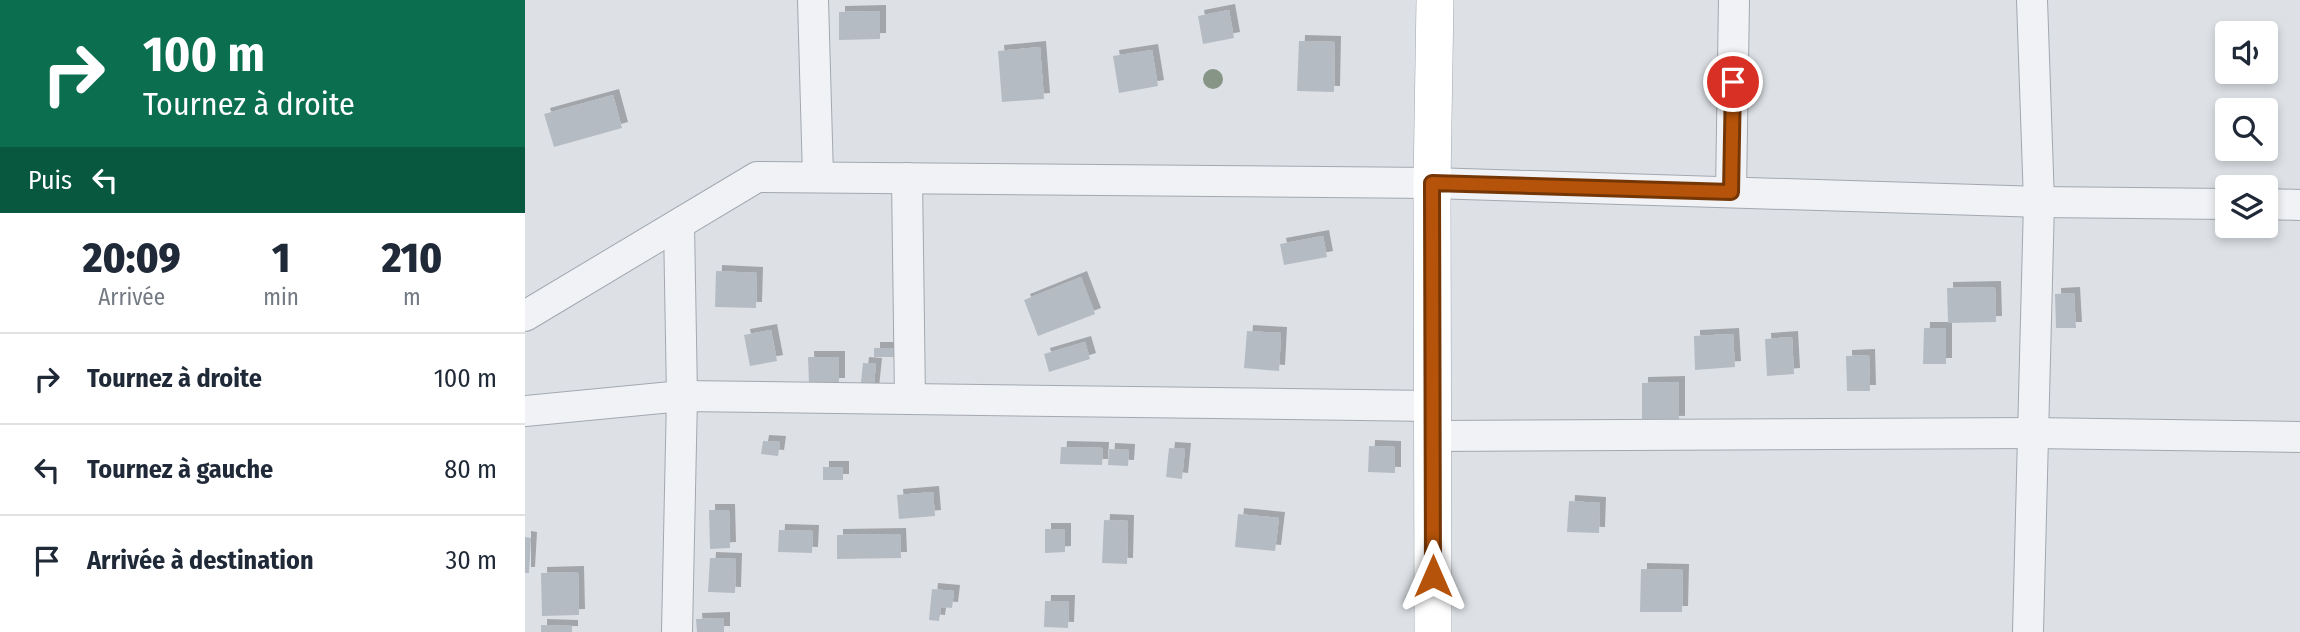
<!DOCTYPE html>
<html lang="fr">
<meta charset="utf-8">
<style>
:root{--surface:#fff;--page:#f6f6f7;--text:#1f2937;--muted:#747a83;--line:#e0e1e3}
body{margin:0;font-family:"Fira Sans Condensed",sans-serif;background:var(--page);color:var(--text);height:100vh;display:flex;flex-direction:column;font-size:26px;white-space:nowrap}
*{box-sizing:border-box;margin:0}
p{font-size:23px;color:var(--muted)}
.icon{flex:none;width:38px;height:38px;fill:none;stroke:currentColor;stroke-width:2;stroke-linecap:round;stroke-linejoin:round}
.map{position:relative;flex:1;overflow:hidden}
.sheet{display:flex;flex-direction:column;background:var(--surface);width:525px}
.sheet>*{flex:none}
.hud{background:#0b6e4f;color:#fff;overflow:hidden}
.controls{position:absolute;left:1690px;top:21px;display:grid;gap:14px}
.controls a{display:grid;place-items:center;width:63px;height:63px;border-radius:7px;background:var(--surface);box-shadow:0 4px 10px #0003;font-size:35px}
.pin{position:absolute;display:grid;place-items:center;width:60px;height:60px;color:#fff;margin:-30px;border:4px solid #fff;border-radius:50%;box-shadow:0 2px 7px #0007}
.me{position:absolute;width:77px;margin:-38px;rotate:0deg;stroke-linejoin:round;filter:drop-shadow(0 0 5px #0008)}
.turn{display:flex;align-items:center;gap:24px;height:147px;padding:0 28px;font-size:32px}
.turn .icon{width:91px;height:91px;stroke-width:2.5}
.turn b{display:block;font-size:49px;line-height:60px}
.then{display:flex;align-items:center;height:66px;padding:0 28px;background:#0003;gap:14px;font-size:26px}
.eta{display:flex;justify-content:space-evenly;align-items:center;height:119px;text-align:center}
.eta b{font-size:42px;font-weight:800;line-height:49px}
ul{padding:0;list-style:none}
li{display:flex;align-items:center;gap:21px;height:91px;padding:0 28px;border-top:2px solid var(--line)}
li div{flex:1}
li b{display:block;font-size:26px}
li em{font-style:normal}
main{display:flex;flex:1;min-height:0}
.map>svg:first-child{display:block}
</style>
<main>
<section class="sheet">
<div class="hud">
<div class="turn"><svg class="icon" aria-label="right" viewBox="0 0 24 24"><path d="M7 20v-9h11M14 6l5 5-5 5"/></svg><div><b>100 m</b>Tournez à droite</div></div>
<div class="then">Puis<svg class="icon" aria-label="left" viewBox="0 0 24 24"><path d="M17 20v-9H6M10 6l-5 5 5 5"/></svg></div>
</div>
<div class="eta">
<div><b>20:09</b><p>Arrivée</p></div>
<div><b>1</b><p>min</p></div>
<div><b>210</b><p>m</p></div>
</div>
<ul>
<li><svg class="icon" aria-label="right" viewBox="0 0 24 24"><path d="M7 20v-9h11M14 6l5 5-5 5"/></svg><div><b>Tournez à droite</b></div><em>100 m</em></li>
<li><svg class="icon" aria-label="left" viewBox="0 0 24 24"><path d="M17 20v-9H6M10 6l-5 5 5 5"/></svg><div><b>Tournez à gauche</b></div><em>80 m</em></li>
<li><svg class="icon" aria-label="arrive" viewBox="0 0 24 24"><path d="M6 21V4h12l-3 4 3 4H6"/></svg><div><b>Arrivée à destination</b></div><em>30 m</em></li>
</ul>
</section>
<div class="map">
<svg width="1775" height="632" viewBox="0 0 1775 632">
<defs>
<filter id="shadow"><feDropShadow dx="6" dy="-6" stdDeviation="0" flood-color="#0004"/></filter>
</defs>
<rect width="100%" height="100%" fill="#dde1e6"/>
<!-- building -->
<g fill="#b5bbc3" filter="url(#shadow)">
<path d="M704 10 709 38 678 44 673 16Z"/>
<path d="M355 11V39L314 40V12Z"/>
<path d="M774 41 810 42 809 92 772 91Z"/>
<path d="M515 47 519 99 477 102 473 51Z"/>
<path d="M627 50 633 86 594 93 588 56Z"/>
<path d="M88 95 97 128 29 147 19 114Z"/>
<path d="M798 236 802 257 759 265 755 244Z"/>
<path d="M191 271 232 273 231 308 190 307Z"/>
<path d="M556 277 570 314 513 336 499 300Z"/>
<path d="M1470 287 1471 322 1423 323 1422 288Z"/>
<path d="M1549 293 1551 328H1531L1530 294Z"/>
<path d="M1399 328H1421V364H1398Z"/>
<path d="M246 330 252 361 225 366 219 335Z"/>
<path d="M722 331 756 333 754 371 719 368Z"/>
<path d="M1208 334 1210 367 1170 370 1169 336Z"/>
<path d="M1267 337 1269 374 1242 376 1240 339Z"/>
<path d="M560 342 565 359 524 372 519 354Z"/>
<rect x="349" y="348" width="20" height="9"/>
<path d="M1344 355 1345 391H1322L1321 356Z"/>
<path d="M283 357H314V384H284Z"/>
<path d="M338 363 351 364 348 393 335 392Z"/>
<path d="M1154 382V422L1117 421V383Z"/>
<path d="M238 441 255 442 253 456 236 454Z"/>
<path d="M844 446 870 447V473L843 472Z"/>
<path d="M536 447 578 448 577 465 535 464Z"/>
<path d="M644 448 660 449 657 479 641 477Z"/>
<path d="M584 449 604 450 603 466 583 465Z"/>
<rect x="298" y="467" width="20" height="13"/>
<path d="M408 492 410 516 374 519 372 495Z"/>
<path d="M1044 501 1075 503 1074 533 1042 532Z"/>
<path d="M184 510H204L205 548 185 549Z"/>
<path d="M713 514 754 518 750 551 710 547Z"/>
<path d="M579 520 603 521 602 564 577 563Z"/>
<path d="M520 529H540V552L520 553Z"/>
<path d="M254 530 288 531 287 553 253 552Z"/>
<path d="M375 534 376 558 312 559V535Z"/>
<path d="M0 537 6 538 4 573H0Z"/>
<path d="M185 558 211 559 210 593 183 592Z"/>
<path d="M1116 569 1158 570 1157 612H1115Z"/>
<path d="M53 572 54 615 17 616 16 573Z"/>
<path d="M407 589 429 591 427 608 416 607 414 621 404 620Z"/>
<path d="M520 601H544L543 628 519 627Z"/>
<path d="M199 618V632H172L171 619Z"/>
<path d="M16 625 47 626V632H16Z"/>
</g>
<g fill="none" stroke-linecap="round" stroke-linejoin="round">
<defs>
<g id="minor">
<path d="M288 0 293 177"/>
<path d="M382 178 385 399"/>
<path d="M1206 192 1209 0"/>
<path d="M1741 204 1775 205"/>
<path d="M0 316 232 177 907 183 1514 202 1703 204"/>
<path d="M0 411 157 396 907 406"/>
<path d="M907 436 1508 433 1775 437"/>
<path d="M152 632 157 396 154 225"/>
<path d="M1503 632 1514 202 1507 0"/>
</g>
<path id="major" d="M908 632 907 183 910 0"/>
</defs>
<!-- minor casing -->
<use href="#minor" stroke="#a3a8b0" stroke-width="32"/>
<!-- major casing -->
<use href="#major" stroke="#9da6b1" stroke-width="38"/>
<!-- minor -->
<use href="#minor" stroke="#f0f2f5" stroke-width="30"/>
<!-- major -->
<use href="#major" stroke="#fff" stroke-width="37"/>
</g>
<!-- trees -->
<circle fill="#869585" cx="688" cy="79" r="10"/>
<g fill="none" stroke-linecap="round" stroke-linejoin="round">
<defs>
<path id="route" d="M908 576 907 183 1206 192 1208 82"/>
</defs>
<!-- route casing -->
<use href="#route" stroke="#753606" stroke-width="18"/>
<!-- route -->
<use href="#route" stroke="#b45309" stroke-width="12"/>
</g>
</svg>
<div class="controls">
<a><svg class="icon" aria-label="sound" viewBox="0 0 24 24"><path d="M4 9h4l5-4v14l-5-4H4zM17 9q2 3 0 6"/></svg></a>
<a><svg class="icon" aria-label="search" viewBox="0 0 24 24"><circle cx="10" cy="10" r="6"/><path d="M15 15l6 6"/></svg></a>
<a><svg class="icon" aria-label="layers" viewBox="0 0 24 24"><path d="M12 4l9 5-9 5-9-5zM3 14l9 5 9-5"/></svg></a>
</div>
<div class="pin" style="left:1208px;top:82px;background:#d93025"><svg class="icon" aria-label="arrive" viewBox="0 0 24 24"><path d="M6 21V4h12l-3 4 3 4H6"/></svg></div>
<svg class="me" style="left:908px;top:576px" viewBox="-20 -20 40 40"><path d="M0-17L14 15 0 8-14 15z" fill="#b45309" stroke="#fff" stroke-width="4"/></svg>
</div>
</main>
